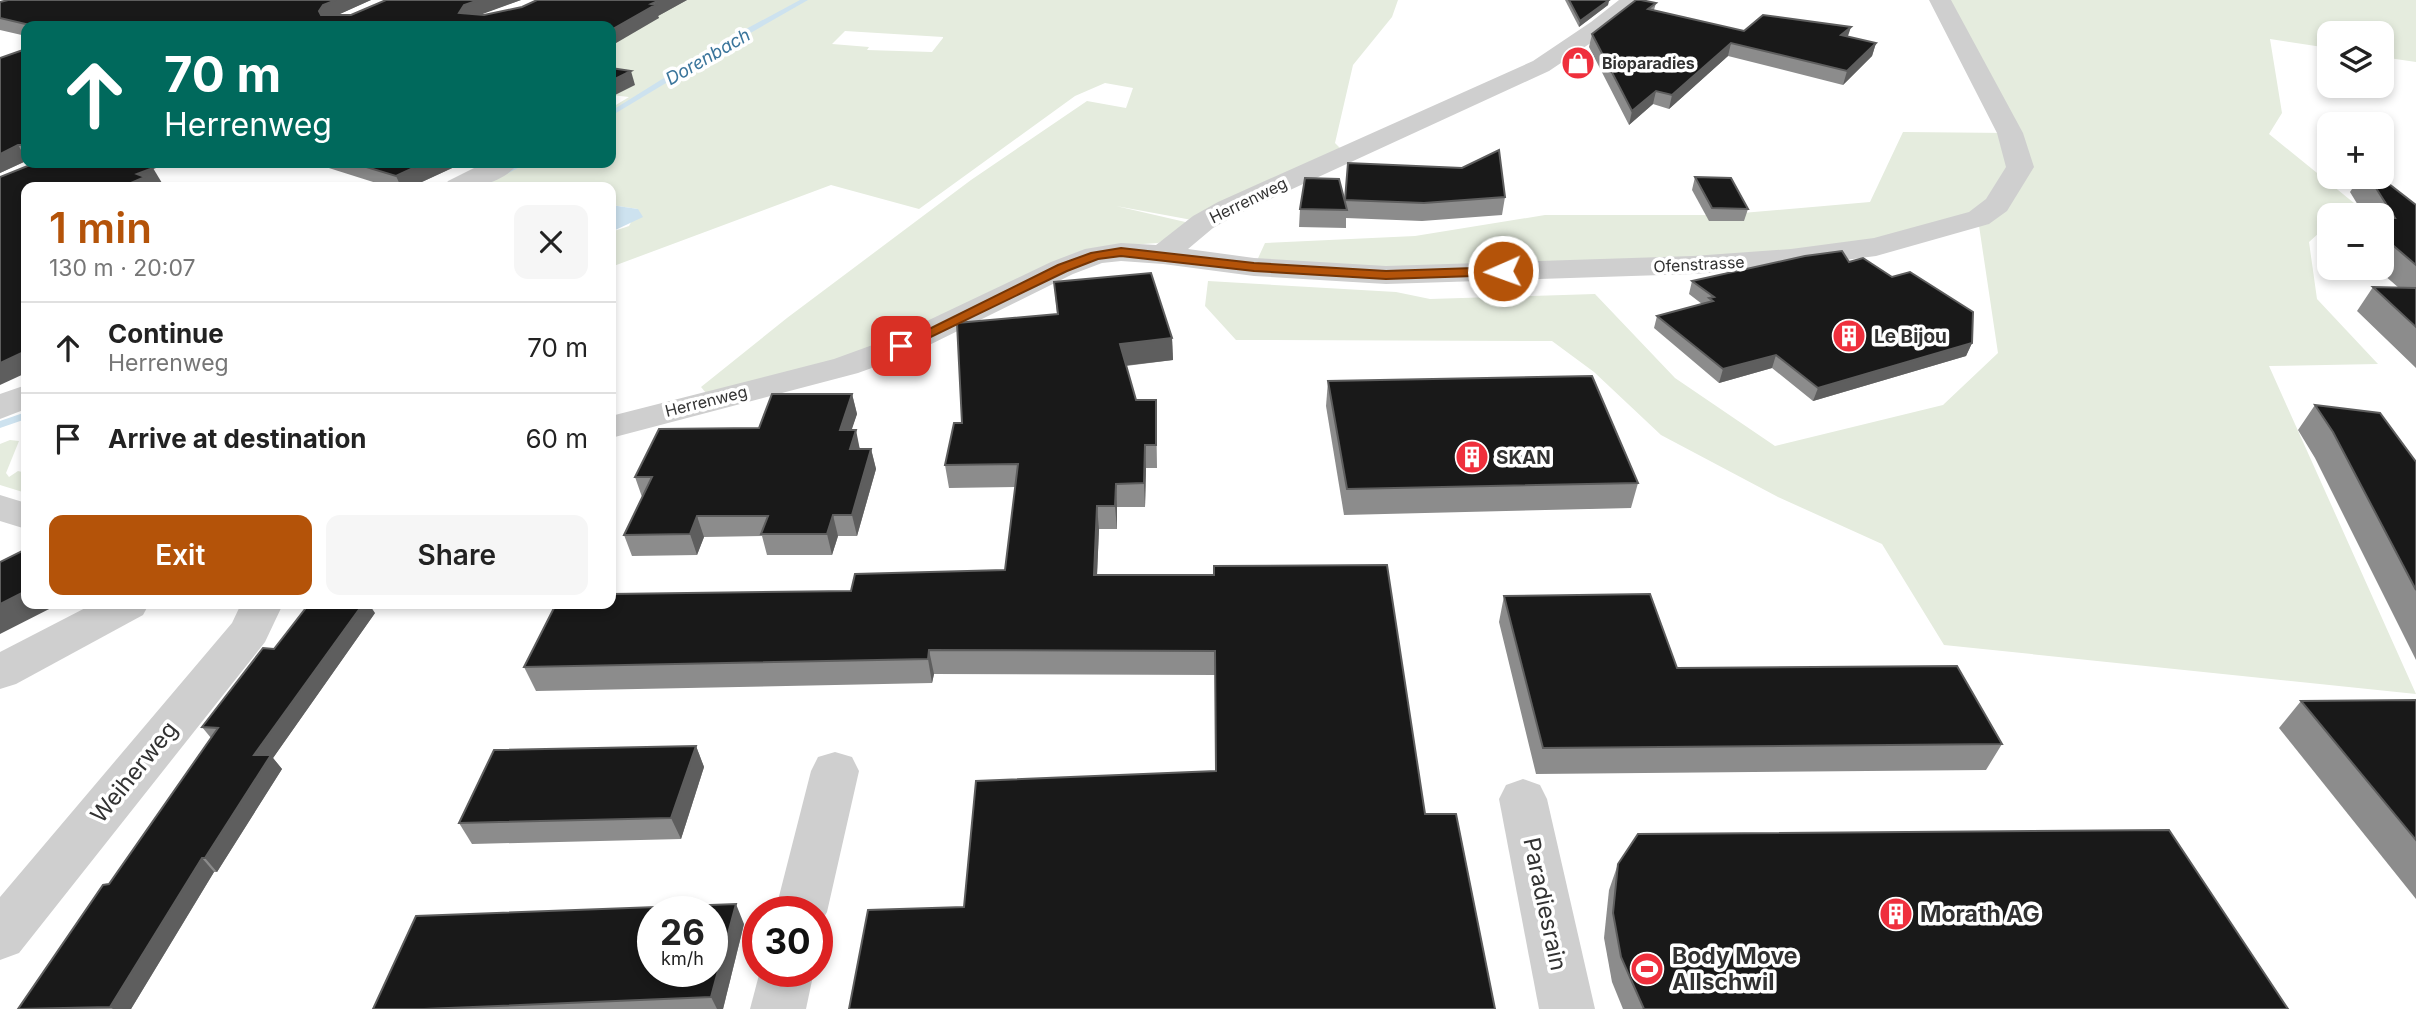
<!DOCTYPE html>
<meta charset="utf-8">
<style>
:root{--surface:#fff;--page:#f6f6f6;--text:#222;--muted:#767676;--line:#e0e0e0;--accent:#b45309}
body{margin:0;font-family:Inter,sans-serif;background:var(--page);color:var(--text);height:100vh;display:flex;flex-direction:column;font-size:26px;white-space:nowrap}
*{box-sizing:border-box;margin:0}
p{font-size:23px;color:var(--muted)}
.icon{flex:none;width:38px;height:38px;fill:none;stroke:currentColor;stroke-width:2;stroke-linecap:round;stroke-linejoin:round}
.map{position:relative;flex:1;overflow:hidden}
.panel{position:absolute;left:21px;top:182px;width:595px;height:427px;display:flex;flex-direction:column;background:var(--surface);border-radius:14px;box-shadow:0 4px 10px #0003}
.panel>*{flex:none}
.guide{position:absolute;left:21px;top:21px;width:595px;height:147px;border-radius:14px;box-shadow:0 4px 10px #0003;background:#00695c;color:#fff;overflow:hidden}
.tools{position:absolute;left:2317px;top:21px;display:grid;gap:14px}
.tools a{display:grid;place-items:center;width:77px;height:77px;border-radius:14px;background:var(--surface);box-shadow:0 4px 10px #0003;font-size:35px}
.speed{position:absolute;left:637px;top:896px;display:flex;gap:14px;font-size:35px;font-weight:700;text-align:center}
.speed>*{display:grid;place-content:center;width:91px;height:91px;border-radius:50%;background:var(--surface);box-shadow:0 4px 10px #0003;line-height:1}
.speed small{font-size:18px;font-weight:400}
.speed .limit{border:10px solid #d22;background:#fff;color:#111}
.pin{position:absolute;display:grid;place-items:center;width:60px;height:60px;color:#fff;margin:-30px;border-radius:14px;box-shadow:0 4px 10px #0006}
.me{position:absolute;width:77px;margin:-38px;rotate:268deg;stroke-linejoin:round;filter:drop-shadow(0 0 5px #0008)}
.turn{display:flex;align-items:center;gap:24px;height:147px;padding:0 28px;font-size:32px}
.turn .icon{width:91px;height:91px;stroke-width:2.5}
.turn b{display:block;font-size:49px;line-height:60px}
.round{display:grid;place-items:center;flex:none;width:74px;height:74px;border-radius:14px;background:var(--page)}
.headline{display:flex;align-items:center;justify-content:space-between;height:119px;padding:0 28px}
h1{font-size:42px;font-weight:600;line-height:52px;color:var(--accent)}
.cta{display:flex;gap:14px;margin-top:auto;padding:14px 28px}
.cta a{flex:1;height:80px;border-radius:14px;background:var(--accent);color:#fff;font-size:28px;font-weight:600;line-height:80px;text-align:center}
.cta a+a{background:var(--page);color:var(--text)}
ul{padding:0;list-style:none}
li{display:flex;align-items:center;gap:21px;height:91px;padding:0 28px;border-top:2px solid var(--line)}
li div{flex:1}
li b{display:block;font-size:26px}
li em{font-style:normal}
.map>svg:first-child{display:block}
</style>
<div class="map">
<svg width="2416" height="1009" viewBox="0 0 2416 1009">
<rect width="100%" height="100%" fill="#fff"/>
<!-- green -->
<g fill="#e5ecde" fill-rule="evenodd">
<path d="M659 0H1398L1392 17 1353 65 1335 143 1347 155 1203 222 1116 206 1194 224 1158 243 1112 246 905 337 841 359 706 393 701 387 787 318 971 180 1087 101 1126 108 1133 88 1105 83 1075 96 919 209 831 185 611 267V232L629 226 638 209 611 205V187H469L519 163H611V108L629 97 611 95V30ZM845 31 943 37V38L932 52 867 50 869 47 832 44Z"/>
<path d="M1940 0H2416V62L2382 57V33H2329V48L2270 39 2282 113 2269 134 2354 203 2340 215H2329V224L2309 242 2317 299 2378 364 2269 366 2416 694 1944 645 1882 544 1778 497 1661 435 1594 372 1552 341 1236 340 1205 306 1208 281 1396 292 1430 299 1595 294 1675 378 1775 446 1943 405 1998 353 1978 219 1876 247 1693 265 1254 267 1265 243 1415 236 1545 215H1719L1870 202 1903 132 2009 133Z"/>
<path d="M10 440 19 441 6 473 9 477 18 471 26 473V493L0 485V444Z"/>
</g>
<!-- water -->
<path fill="#cde2ef" d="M611 205 638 209 643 217 611 232Z"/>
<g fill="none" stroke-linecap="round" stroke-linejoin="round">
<!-- stream -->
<g fill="#cde2ef" fill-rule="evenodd">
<path d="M800 0H808L726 47 611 116V111L720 43Z"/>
<path d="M517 163H527L482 187H472Z"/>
<path d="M26 412V419L0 428V421Z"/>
</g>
<!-- minor -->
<g fill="#cfcfcf" fill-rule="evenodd">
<path d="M1619 0H1643L1607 32 1549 71 1238 214 1213 228 1188 249 1254 258 1386 266 1693 256 1791 249 1874 238 1969 212 1986 199 2006 167 1997 133 1929 0H1951L2023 133 2034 167 2007 211 1989 224 1876 256 1791 267 1693 274 1386 284 1254 276 1163 264 1121 261 1102 263 1073 274 913 353 858 373 611 438V416L834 359 889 339 1051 262 1085 249 1121 243 1156 245 1193 216 1218 202 1533 61 1591 22Z"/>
<path d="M484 163H518C502 186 469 188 444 187L448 181Z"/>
<path d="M26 385V409L0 419V394Z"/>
<path d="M0 495 26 503V529L0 521Z"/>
<path d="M93 604H149L143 615 16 684 0 689V652Z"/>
<path d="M241 604H283L265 642 19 953 0 960V897L232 623Z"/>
<path d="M835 752 852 757 859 771 827 912 817 929V912H775L811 771 818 757Z"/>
<path d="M1523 779 1540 785 1547 799 1595 1009H1539L1499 799 1506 785Z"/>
<path d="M760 971H814L806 1009H750Z"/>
</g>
</g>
<!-- wall -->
<g fill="#8c8c8c">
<path d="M8 0H371L337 15H351L386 0H521L481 14 484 15 522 7 537 0H687L658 16 659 18 611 26H26V36L0 30V2Z"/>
<path d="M1565 0H1609L1608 5 1579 27Z"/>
<path d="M1656 3 1654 10 1744 31 1847 37 1876 43 1872 56 1843 85 1728 56 1669 109 1653 104 1629 125 1589 47 1592 34Z"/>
<path d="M26 49V161L0 173Z"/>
<path d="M313 163H463L411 187H389Z"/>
<path d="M1348 163 1505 197 1502 215 1422 221 1346 218V228L1299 227 1300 209 1345 201Z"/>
<path d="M1695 177 1748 209 1744 221H1709L1692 190Z"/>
<path d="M2360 177H2380L2416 205V368L2357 311 2373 287 2399 288 2376 268H2382V215H2364L2350 192Z"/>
<path d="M1849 262 1972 343 1966 356 1813 401 1772 368 1719 383 1654 328 1657 316 1702 304 1689 294 1692 281Z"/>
<path d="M1054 282 1172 338 1173 360 1126 366 1136 400H1156L1157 468H1146L1145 507H1117V529H1099L1097 575H1214L1425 814 964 907 1215 771V675L934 674 932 683 536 691 524 667 851 591 1005 570 1015 487 949 488 945 465 962 423 1057 314Z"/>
<path d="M1328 381 1638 483 1631 508 1344 515 1326 406Z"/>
<path d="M852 394 857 414 851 430 860 449H871L876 469 857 536H838L832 555H767L762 536 704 537 697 555 632 556 624 535 642 497 635 477 759 428Z"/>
<path d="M2315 405 2416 462V660L2315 458 2298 430Z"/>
<path d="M1504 596 1677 668 2002 744 1986 770 1536 774 1499 622Z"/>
<path d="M375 613 273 758 282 769 217 872H214L131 1009H18L109 884 211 738 202 727 274 649Z"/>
<path d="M2416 700V899L2279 728 2301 701Z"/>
<path d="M696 746 704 767 681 839 472 844 459 823Z"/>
<path d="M1618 864 2288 1009H1623L1612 982 1604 938 1609 890Z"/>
<path d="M744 924 723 1009H373Z"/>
</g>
<!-- shaded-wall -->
<g fill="#5e5e5e">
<path d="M336 0H371L329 19 325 25 319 11 323 5Z"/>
<path d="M479 0H521L469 19 459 13 464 5Z"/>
<path d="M660 0H687L658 16 659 18 611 46V30Z"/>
<path d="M1609 0 1608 5 1579 27 1580 21Z"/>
<path d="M1851 27 1847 39 1841 35Z"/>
<path d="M1731 43 1728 56 1669 109 1672 95Z"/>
<path d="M1876 43 1872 56 1843 85 1847 71Z"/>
<path d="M631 71 635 85 611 97V81Z"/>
<path d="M1656 91 1653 104 1629 125 1632 111Z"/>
<path d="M18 145 26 158V161L0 173V154Z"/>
<path d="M424 163H463L411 187H401L396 176Z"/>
<path d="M153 168 162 183 151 187H125L124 186 137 174Z"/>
<path d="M1172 338 1173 360 1121 366 1120 344Z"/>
<path d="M1972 343 1966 356 1813 401 1818 388Z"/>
<path d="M26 351V373L0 385V363Z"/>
<path d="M1776 355 1772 368 1719 383 1723 369Z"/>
<path d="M852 394 857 414 845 450 840 430Z"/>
<path d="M856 430 860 450 850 449Z"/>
<path d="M1145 445 1146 468 1145 507 1144 483Z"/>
<path d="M871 449 876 469 857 536 852 515Z"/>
<path d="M1116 484 1117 507V529L1115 506Z"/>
<path d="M1097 506 1099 529 1096 598 1094 575Z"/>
<path d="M833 515 838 536 832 555 827 534Z"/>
<path d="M697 516 704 537 697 555 690 534Z"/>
<path d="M26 591V604H59L0 634V604Z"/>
<path d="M363 604H369L375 613 273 758 282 769 217 872 205 858 254 755Z"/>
<path d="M929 650 934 674 932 683 928 659Z"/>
<path d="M696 746 704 767 681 839 671 818Z"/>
<path d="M202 858 214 872 131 1009H113L110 1007Z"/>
<path d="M736 904 744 924 723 1009H717L711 997Z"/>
</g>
<!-- building -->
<g fill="#191919" stroke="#5e5e5e" stroke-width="2" fill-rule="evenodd">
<path d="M8 0H336L323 5 319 11 321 15H351L386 0H479L464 5 459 13 484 15 522 7 537 0H660L651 4 655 5 611 30V26H34L0 18V2Z"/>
<path d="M1569 0H1609L1580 21Z"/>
<path d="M1636 0H1641L1656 3 1648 9 1744 31 1763 15 1851 27 1841 35 1876 43 1847 71 1731 43 1672 95 1656 91 1632 111 1592 34Z"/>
<path d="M26 49V145H18L0 154V58Z"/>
<path d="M611 68 631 71 611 81Z"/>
<path d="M1499 150 1505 197 1424 203 1345 200 1348 163 1462 168Z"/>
<path d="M35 163H138L153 168 137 174 145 177 124 186 129 187H26V351L0 363V177Z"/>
<path d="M353 163H424L396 176Z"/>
<path d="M1695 177 1731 178 1748 209 1712 208Z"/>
<path d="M2369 177H2380L2416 205V265L2382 236V218H2395Z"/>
<path d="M1305 178 1339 179 1347 210 1300 209Z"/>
<path d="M1842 251 1849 262 1863 258 1892 277 1910 272 1973 312 1972 343 1818 388 1776 355 1723 369 1657 316 1713 301 1709 298 1714 297 1692 281 1805 256Z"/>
<path d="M1151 273 1172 338 1120 344 1136 400H1156V445H1145L1144 483 1116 484 1115 506H1097L1094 575H1214V566L1387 565 1425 814H1456L1495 1009H849L868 910 964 907 976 781 1216 771 1215 651 929 650 928 659 524 667 556 604H611V594L851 591 855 574 1005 570 1018 464 945 465 954 423H962L957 323 1058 314 1054 282Z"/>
<path d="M2373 287 2416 288V327Z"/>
<path d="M1592 376 1638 483 1347 489 1328 381Z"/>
<path d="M772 394H852L840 430H856L850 449H871L852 515H833L827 534H761L768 516H697L690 534 624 535 652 477H635L659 429 759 428Z"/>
<path d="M2315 405 2380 413 2416 462V590L2333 432Z"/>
<path d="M26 549V591L0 604V562Z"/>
<path d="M1650 594 1677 668 1957 666 2002 744 1543 748 1504 596Z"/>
<path d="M309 604H363L254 755H271L205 858H202L110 1007 18 1009 103 885 109 884 218 728 202 727 263 648 274 649Z"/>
<path d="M2416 700V840L2301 701Z"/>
<path d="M696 746 671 818 459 823 494 750Z"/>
<path d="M2169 830 2288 1009H1644L1621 957 1613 913 1618 864 1638 834Z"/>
<path d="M736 904 711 997 424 1009H373L416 916ZM653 912H712V971H653Z"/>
</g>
<!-- route -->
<path fill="#b45309" stroke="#753606" stroke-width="2" d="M1121 248 1254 263 1386 271 1503 267 1509 271 1503 275 1386 279 1254 271 1121 256 1098 259 1067 271 906 349H897L895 346 1058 265 1091 253Z"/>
<!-- icons -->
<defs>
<symbol id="shop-disc" viewBox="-11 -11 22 22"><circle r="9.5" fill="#ef2f3c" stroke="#fff"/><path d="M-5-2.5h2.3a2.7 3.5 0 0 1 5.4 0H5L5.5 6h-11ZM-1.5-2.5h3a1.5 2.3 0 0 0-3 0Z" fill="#fff"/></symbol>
<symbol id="building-disc" viewBox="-11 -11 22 22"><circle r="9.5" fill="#ef2f3c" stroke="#fff"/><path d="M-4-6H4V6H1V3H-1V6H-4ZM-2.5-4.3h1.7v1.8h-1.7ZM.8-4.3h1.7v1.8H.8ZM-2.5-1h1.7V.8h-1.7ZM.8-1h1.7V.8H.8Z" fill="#fff"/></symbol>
<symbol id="stadium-disc" viewBox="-11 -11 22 22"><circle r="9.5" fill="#ef2f3c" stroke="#fff"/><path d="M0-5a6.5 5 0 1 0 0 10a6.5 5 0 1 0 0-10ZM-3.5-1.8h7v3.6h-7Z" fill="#fff"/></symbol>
</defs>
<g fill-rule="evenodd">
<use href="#shop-disc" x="1559" y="44" width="38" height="38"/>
<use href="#building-disc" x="1830" y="317" width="38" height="38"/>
<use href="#building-disc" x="1453" y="438" width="38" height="38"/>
<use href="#building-disc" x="1877" y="895" width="38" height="38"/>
<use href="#stadium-disc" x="1628" y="950" width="38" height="38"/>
</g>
<g text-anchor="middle" stroke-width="7" stroke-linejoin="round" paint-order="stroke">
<!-- far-poi labels -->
<g font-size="16" font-weight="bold" fill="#323232" stroke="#fff" text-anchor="start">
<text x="1602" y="69">Bioparadies</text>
</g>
<!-- far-street labels -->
<g font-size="16" fill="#323232" stroke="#fff">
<text transform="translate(1248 200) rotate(-26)" y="6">Herrenweg</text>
<text transform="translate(1699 264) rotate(-3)" y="6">Ofenstrasse</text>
<text transform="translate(706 401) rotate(-14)" y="6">Herrenweg</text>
</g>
<!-- far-water labels -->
<g font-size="18" font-style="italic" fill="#3a759b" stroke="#fff">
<text transform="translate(708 57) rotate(-30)" y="6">Dorenbach</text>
</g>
<!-- poi labels -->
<g font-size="19" font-weight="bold" fill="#323232" stroke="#fff" text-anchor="start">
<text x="1874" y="343">Le Bijou</text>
<text x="1496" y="464">SKAN</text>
</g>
<!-- near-street labels -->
<g font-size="23" fill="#323232" stroke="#fff">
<text transform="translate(134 772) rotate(-51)" y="8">Weiherweg</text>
<text transform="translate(1545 904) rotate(78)" y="8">Paradiesrain</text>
</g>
<!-- near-poi labels -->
<g font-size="23" font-weight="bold" fill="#323232" stroke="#fff" text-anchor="start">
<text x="1920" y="922">Morath AG</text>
<text x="1672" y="964">Body Move<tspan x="1672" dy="26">Allschwil</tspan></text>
</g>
</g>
</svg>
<div class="tools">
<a><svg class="icon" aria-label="layers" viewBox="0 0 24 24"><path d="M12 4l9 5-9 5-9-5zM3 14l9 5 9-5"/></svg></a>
<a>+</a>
<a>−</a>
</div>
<div class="speed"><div>26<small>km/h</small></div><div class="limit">30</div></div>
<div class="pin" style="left:901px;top:346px;background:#d93025"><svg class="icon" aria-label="arrive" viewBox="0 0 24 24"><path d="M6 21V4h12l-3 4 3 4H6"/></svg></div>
<svg class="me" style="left:1503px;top:271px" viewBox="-20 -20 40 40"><circle r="17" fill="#b45309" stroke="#fff" stroke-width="3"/><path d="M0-11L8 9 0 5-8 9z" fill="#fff"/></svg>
<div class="guide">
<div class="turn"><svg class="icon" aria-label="ahead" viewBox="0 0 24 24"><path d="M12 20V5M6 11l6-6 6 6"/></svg><div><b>70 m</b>Herrenweg</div></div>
</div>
<section class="panel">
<div class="headline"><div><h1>1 min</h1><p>130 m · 20:07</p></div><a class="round"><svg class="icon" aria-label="close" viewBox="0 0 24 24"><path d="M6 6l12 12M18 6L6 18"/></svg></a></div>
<ul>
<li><svg class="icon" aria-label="ahead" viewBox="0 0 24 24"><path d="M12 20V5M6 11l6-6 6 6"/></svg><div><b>Continue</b><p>Herrenweg</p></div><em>70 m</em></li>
<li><svg class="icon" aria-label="arrive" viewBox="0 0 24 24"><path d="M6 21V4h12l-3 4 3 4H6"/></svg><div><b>Arrive at destination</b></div><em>60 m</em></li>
</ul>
<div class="cta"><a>Exit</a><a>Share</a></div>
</section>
</div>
